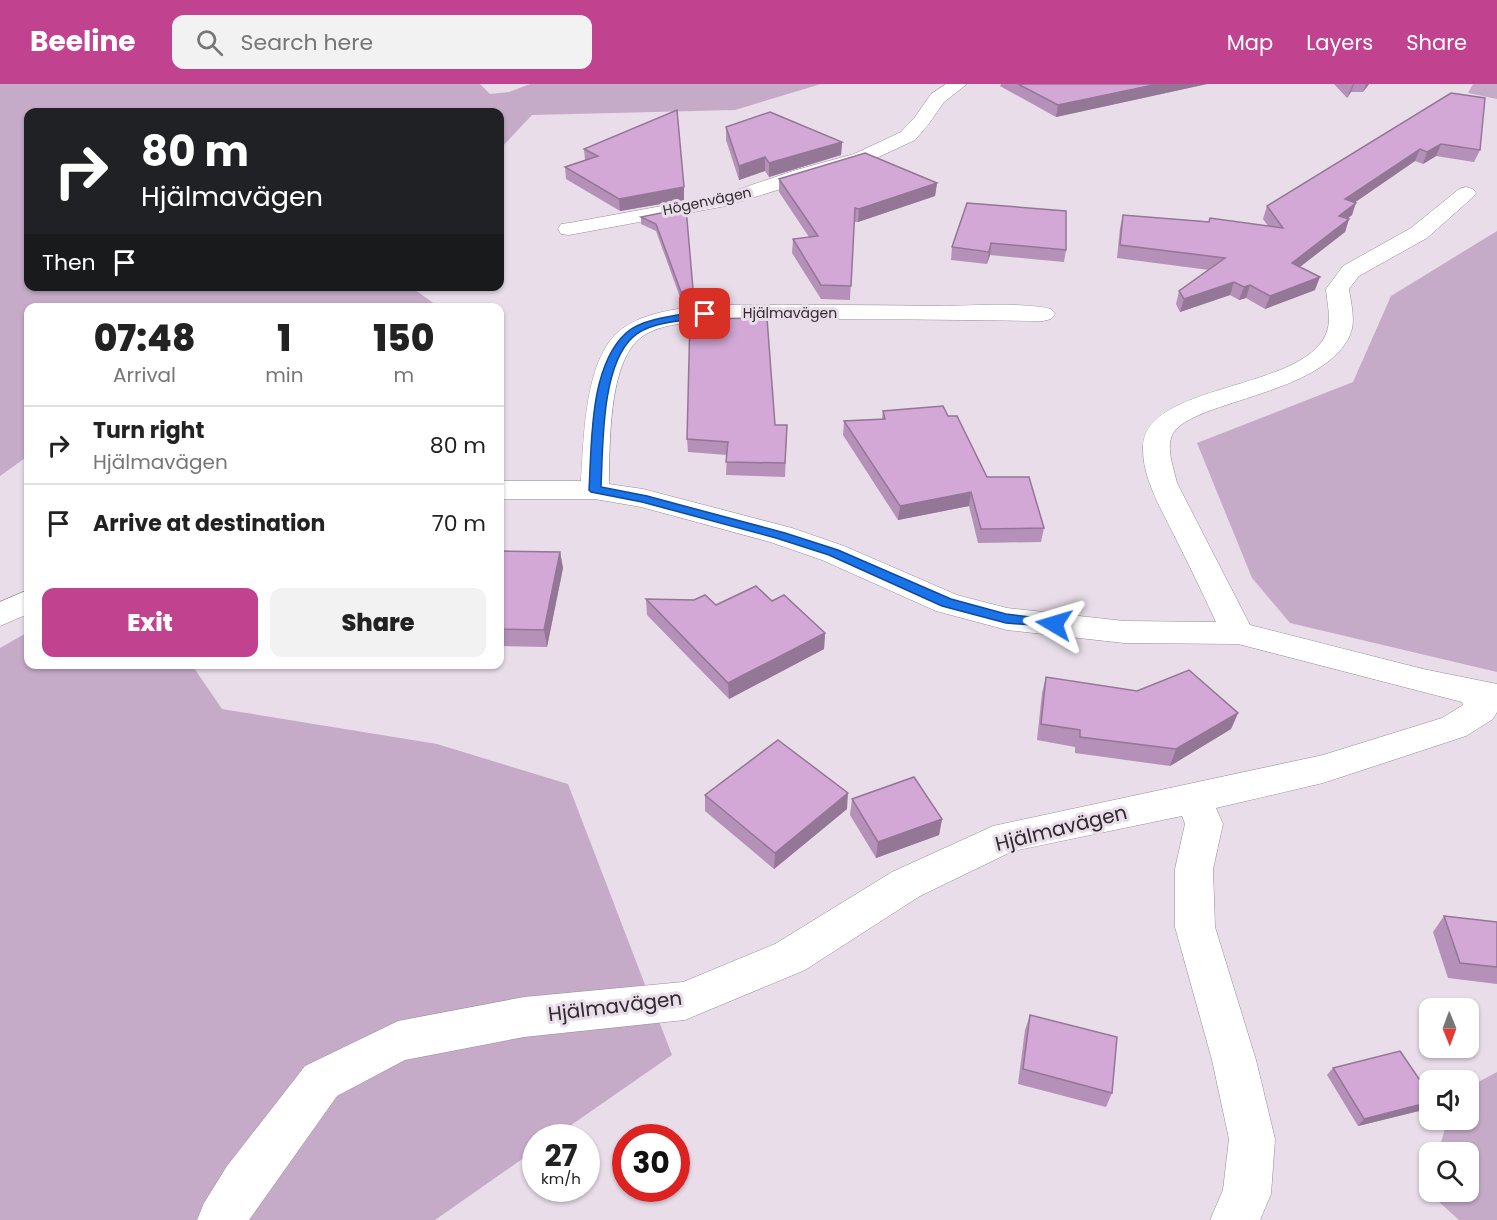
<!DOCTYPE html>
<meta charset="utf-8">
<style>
:root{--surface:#fff;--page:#f2f2f2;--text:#222;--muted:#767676;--line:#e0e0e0;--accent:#c14390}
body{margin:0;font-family:Poppins,sans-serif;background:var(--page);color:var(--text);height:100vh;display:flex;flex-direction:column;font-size:22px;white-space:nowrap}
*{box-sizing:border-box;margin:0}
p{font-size:20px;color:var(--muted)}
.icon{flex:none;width:33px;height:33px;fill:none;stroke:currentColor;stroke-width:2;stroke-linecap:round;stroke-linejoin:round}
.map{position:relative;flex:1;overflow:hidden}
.details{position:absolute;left:24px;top:219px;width:480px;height:366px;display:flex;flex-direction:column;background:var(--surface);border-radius:12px;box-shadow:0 2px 4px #0004}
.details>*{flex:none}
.banner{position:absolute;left:24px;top:24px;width:480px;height:183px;border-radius:12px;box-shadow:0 2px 4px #0004;background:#202124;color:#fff;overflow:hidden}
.needle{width:39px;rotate:179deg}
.fabs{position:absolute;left:1419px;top:914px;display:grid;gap:12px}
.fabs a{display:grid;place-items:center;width:60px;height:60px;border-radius:12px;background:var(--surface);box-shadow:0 2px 4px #0004;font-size:30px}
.speed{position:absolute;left:522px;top:1040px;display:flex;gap:12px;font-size:30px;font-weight:700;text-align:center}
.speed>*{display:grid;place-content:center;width:78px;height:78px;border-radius:50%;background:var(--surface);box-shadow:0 2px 4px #0004;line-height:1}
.speed small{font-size:15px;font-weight:400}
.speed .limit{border:9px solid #d22;background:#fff;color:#111}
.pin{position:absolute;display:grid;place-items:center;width:51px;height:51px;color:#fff;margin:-26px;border-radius:12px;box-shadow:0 3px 9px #0006}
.me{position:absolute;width:66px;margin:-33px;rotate:277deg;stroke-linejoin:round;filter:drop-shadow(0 0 4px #0008)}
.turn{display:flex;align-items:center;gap:21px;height:126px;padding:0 18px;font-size:27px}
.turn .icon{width:78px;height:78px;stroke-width:2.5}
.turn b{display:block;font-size:42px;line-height:51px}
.then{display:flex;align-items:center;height:57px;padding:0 18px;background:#0003;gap:12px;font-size:22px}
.eta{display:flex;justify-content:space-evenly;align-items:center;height:102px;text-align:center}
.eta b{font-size:36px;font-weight:800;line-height:42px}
.action{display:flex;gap:12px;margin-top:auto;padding:12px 18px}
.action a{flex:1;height:69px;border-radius:12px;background:var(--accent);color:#fff;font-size:24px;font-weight:800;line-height:69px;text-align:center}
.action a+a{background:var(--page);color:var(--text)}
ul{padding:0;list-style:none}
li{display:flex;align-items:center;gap:18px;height:78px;padding:0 18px;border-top:2px solid var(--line)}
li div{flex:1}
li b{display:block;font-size:22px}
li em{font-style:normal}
header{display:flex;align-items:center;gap:36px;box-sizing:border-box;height:84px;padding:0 30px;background:var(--accent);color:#fff}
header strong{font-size:28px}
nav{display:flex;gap:33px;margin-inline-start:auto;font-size:21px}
.search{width:420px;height:54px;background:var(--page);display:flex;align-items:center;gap:15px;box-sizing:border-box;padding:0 21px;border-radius:12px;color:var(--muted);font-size:22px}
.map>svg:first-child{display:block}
</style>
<header>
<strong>Beeline</strong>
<div class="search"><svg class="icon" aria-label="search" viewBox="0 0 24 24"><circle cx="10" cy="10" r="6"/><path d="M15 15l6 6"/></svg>Search here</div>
<nav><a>Map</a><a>Layers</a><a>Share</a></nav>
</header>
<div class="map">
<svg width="1497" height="1136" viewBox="0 0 1497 1136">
<rect width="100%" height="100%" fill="#e8dde9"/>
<!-- green -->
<g fill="#c6abc9">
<path d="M0 0H480L490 10 509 8 530 0H821L735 26 532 31 500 65V28H28V202L411 203 439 223 28 224V372L0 392Z"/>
<path d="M1473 0H1497V15L1468 9Z"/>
<path d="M1497 147V588L1290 539 1252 494 1197 359 1353 298 1391 212Z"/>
<path d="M28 548V580L192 581 222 625 437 660 568 700 672 971 554 1053H536L535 1066 435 1136H0V564Z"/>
<path d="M1497 988V1136H1459L1427 1107 1429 1099 1430 1107H1468V1068H1438L1448 1035H1468L1469 1003Z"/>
</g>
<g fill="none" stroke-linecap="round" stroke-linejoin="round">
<defs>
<g id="minor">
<path d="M946 0H967L944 18 928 41 915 56 868 78 726 122 569 151 561 150 558 145 561 140 569 139 722 111 796 86 854 70 901 48 915 33 931 10Z"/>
<path d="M1466 103 1473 105 1476 109 1473 113 1427 154 1359 192 1349 205C1351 219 1356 238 1350 251 1322 314 1182 316 1171 354 1167 368 1174 385 1177 399L1250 541 1423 585 1497 600V628L1493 635 1466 652 1323 699 1216 724 1223 740 1213 785 1215 843 1256 976 1275 1055 1271 1110 1260 1136H1210L1223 1106 1229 1055 1212 976 1175 843V785L1185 740 1182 732 1013 767 920 812 805 886 685 936 524 953 405 976 337 1012 249 1136H197L204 1119 227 1082 305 982 398 937 524 913 683 898 775 860 892 788 993 742 1323 671 1442 634 1463 621 1462 618 1238 560 1124 559 1007 546 936 527 822 476 770 458 641 423 595 415H500V397H581C584 354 584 271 623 244 664 215 753 221 802 221 847 221 892 221 938 222 970 222 1022 218 1051 225L1055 230 1051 235 1043 237C966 236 889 235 811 235 772 235 732 233 694 238 675 240 652 243 638 256 608 284 610 361 609 400L643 405 792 444 844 462 957 511 1007 524 1124 537 1216 538C1203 510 1190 483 1176 455 1162 426 1142 395 1143 362 1146 299 1302 307 1326 250 1332 237 1327 219 1326 205L1343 182 1411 144 1459 105Z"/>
<path d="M28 506V530L0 542V518Z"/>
</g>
</defs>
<!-- minor casing -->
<use href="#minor" stroke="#968c97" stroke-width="1"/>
<!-- minor -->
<use href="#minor" fill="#fff" fill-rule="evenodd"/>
</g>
<!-- wall -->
<g fill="#b590b9">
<path d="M1001 0H1207L1056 33 1000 2Z"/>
<path d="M1334 0H1369L1363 8H1351L1347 14Z"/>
<path d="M1451 9 1480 66 1474 78 1436 72 1423 80 1415 77 1355 118 1352 131 1347 135H1349L1345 148 1300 183 1315 206 1265 225 1246 214 1239 216 1230 211 1180 228 1176 220 1179 207 1209 186 1117 174 1120 144 1123 131 1268 142 1263 135 1267 122Z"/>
<path d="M726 43 842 58 841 71 769 93 765 87 739 96 726 56Z"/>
<path d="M584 65 684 116 620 127 566 95 565 83 585 76Z"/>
<path d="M779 95 937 99 935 112 858 138H854L850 216 821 215 792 169 793 155 809 153 779 108Z"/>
<path d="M967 119 1066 166 1064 178 990 171 987 180 951 176 952 163Z"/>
<path d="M686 124 693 213 681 216 656 147 641 140V133Z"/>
<path d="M883 327 948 332 987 393 1044 444 1041 458 978 459 969 422 898 436 843 351 844 337 882 335Z"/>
<path d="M775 341H787L785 393 726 391 727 371 688 368 687 355Z"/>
<path d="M500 467 560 468 563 484 547 563 500 562Z"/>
<path d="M646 515 716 521 772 517 825 549 824 565 729 615 647 531Z"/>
<path d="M1046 593 1238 629 1231 645 1170 682 1075 669V663L1037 656 1042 609Z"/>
<path d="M705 711 847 725 774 785 705 727Z"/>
<path d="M852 715 942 735 939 751 876 774 850 731Z"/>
<path d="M1444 832 1497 838V900L1448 894 1433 848Z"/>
<path d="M1030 931 1112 1009 1106 1023 1018 1000 1025 946Z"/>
<path d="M1333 984 1430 1011V1022L1427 1025 1358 1042 1327 991Z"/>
</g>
<!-- shaded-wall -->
<g fill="#947696">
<path d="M1158 0H1207L1056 33 1058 21Z"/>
<path d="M1353 0H1354L1351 8 1347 14Z"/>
<path d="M1366 0H1369L1363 8Z"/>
<path d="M842 58 841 71 769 93V79Z"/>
<path d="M1441 60 1436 72 1423 80 1427 68Z"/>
<path d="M1420 65 1415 77 1341 128 1345 115Z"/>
<path d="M765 73V87L739 96V82Z"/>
<path d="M937 99 935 112 858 138 859 125Z"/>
<path d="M684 103V116L620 127 619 115Z"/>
<path d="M1356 119 1352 131 1334 145 1339 132Z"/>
<path d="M1349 135 1345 148 1288 192 1292 179Z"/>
<path d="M991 159 990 171 987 180 989 168Z"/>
<path d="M1320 193 1315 206 1265 225 1270 212Z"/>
<path d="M1234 198 1230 211 1180 228 1184 215Z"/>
<path d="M1250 201 1246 214 1239 216 1244 203Z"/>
<path d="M693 205V213L681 216V208Z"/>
<path d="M971 408 969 422 898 436 900 422Z"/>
<path d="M560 468 563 484 547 563 544 546Z"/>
<path d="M825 549 824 565 729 615 728 599Z"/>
<path d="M1238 629 1231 645 1170 682 1176 665Z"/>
<path d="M848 709 847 725 774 785 775 769Z"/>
<path d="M942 735 939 751 876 774 878 758Z"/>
<path d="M1430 1018V1022L1427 1025 1358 1042 1364 1035Z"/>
</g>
<!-- building -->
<g fill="#d3a8d7" stroke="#947696" stroke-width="1.5">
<path d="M1018 0H1158L1058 21Z"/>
<path d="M1451 9 1485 14 1480 66 1441 60 1427 68 1420 65 1345 115 1356 119 1339 132 1349 135 1292 179 1320 193 1270 212 1250 201 1244 203 1234 198 1184 215 1179 207 1225 174 1120 161 1123 131 1209 138 1210 134 1283 144 1267 122Z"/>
<path d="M677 26 684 103 619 115 565 83 598 72 584 65Z"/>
<path d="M770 28 842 58 769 79 765 73 739 82 726 43Z"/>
<path d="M865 69 937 99 859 125 855 124 851 202 821 201 793 155 818 152 779 95Z"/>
<path d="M967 119 1066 127V166L991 159 989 168 952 163Z"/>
<path d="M686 124 693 205 681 208 656 140 641 133Z"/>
<path d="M767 234 775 341H787L785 379 726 378 728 358 687 355 690 235Z"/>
<path d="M943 322 948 332H957L987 393H1029L1044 444 981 445 971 408 900 422 844 337 885 335 883 327Z"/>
<path d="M500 467 560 468 544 546 500 545Z"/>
<path d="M756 502 772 517 784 511 825 549 728 599 646 515 694 516 705 511 716 521Z"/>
<path d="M1189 586 1238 629 1176 665 1080 653V646L1041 640 1046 593 1137 607Z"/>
<path d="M778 656 848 709 775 769 705 711Z"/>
<path d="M914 693 942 735 878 758 852 715Z"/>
<path d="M1444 832 1497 838V883L1460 879Z"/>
<path d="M1030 931 1117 953 1112 1009 1023 985Z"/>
<path d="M1400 967 1430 1011V1018L1364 1035 1333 984Z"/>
</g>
<!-- route -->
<path fill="#1a73e8" stroke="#114b97" stroke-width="1.5" d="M705 227 710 230 709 232C685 238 652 236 633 253 601 282 603 362 601 403L647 412 785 449 838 466 951 515 1006 530 1054 536 1058 537 1060 540 1058 543 1006 539 942 522 829 471 776 454 642 418 591 408 589 406C592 359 589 283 626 249 644 233 683 231 705 227Z"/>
<g text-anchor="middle" stroke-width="6" stroke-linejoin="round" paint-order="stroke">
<!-- far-street labels -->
<g font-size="14" fill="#2f2a2f" stroke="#e8dde9">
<text transform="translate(707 117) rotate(-12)" y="5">Högenvägen</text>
<text x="790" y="234">Hjälmavägen</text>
</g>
<!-- near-street labels -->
<g font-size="20" fill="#2f2a2f" stroke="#e8dde9">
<text transform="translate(1061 744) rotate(-14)" y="7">Hjälmavägen</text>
<text transform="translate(615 922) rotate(-7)" y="7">Hjälmavägen</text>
</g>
</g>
</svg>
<div class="fabs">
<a><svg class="needle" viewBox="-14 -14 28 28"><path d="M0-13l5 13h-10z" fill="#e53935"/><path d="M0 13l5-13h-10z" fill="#767676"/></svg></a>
<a><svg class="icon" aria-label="sound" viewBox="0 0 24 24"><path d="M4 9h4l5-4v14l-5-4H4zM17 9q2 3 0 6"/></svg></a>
<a><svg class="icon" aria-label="search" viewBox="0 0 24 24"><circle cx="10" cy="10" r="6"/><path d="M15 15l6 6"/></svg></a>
</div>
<div class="speed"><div>27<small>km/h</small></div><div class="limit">30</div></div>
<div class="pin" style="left:705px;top:230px;background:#d93025"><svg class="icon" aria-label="arrive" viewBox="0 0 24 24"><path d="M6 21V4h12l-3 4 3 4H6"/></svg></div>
<svg class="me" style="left:1054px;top:540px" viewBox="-20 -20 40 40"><path d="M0-17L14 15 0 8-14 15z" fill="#1a73e8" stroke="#fff" stroke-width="4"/></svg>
<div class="banner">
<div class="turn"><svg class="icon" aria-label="right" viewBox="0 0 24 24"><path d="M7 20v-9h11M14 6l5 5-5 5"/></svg><div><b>80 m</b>Hjälmavägen</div></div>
<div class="then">Then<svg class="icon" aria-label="arrive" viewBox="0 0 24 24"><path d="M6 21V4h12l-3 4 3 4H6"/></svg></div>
</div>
<section class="details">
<div class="eta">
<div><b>07:48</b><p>Arrival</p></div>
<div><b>1</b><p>min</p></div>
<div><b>150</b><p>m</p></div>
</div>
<ul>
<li><svg class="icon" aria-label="right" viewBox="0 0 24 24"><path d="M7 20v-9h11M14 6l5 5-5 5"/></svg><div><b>Turn right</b><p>Hjälmavägen</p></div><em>80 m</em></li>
<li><svg class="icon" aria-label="arrive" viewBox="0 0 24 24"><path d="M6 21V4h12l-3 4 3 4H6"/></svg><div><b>Arrive at destination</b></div><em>70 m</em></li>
</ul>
<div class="action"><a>Exit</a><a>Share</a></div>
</section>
</div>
